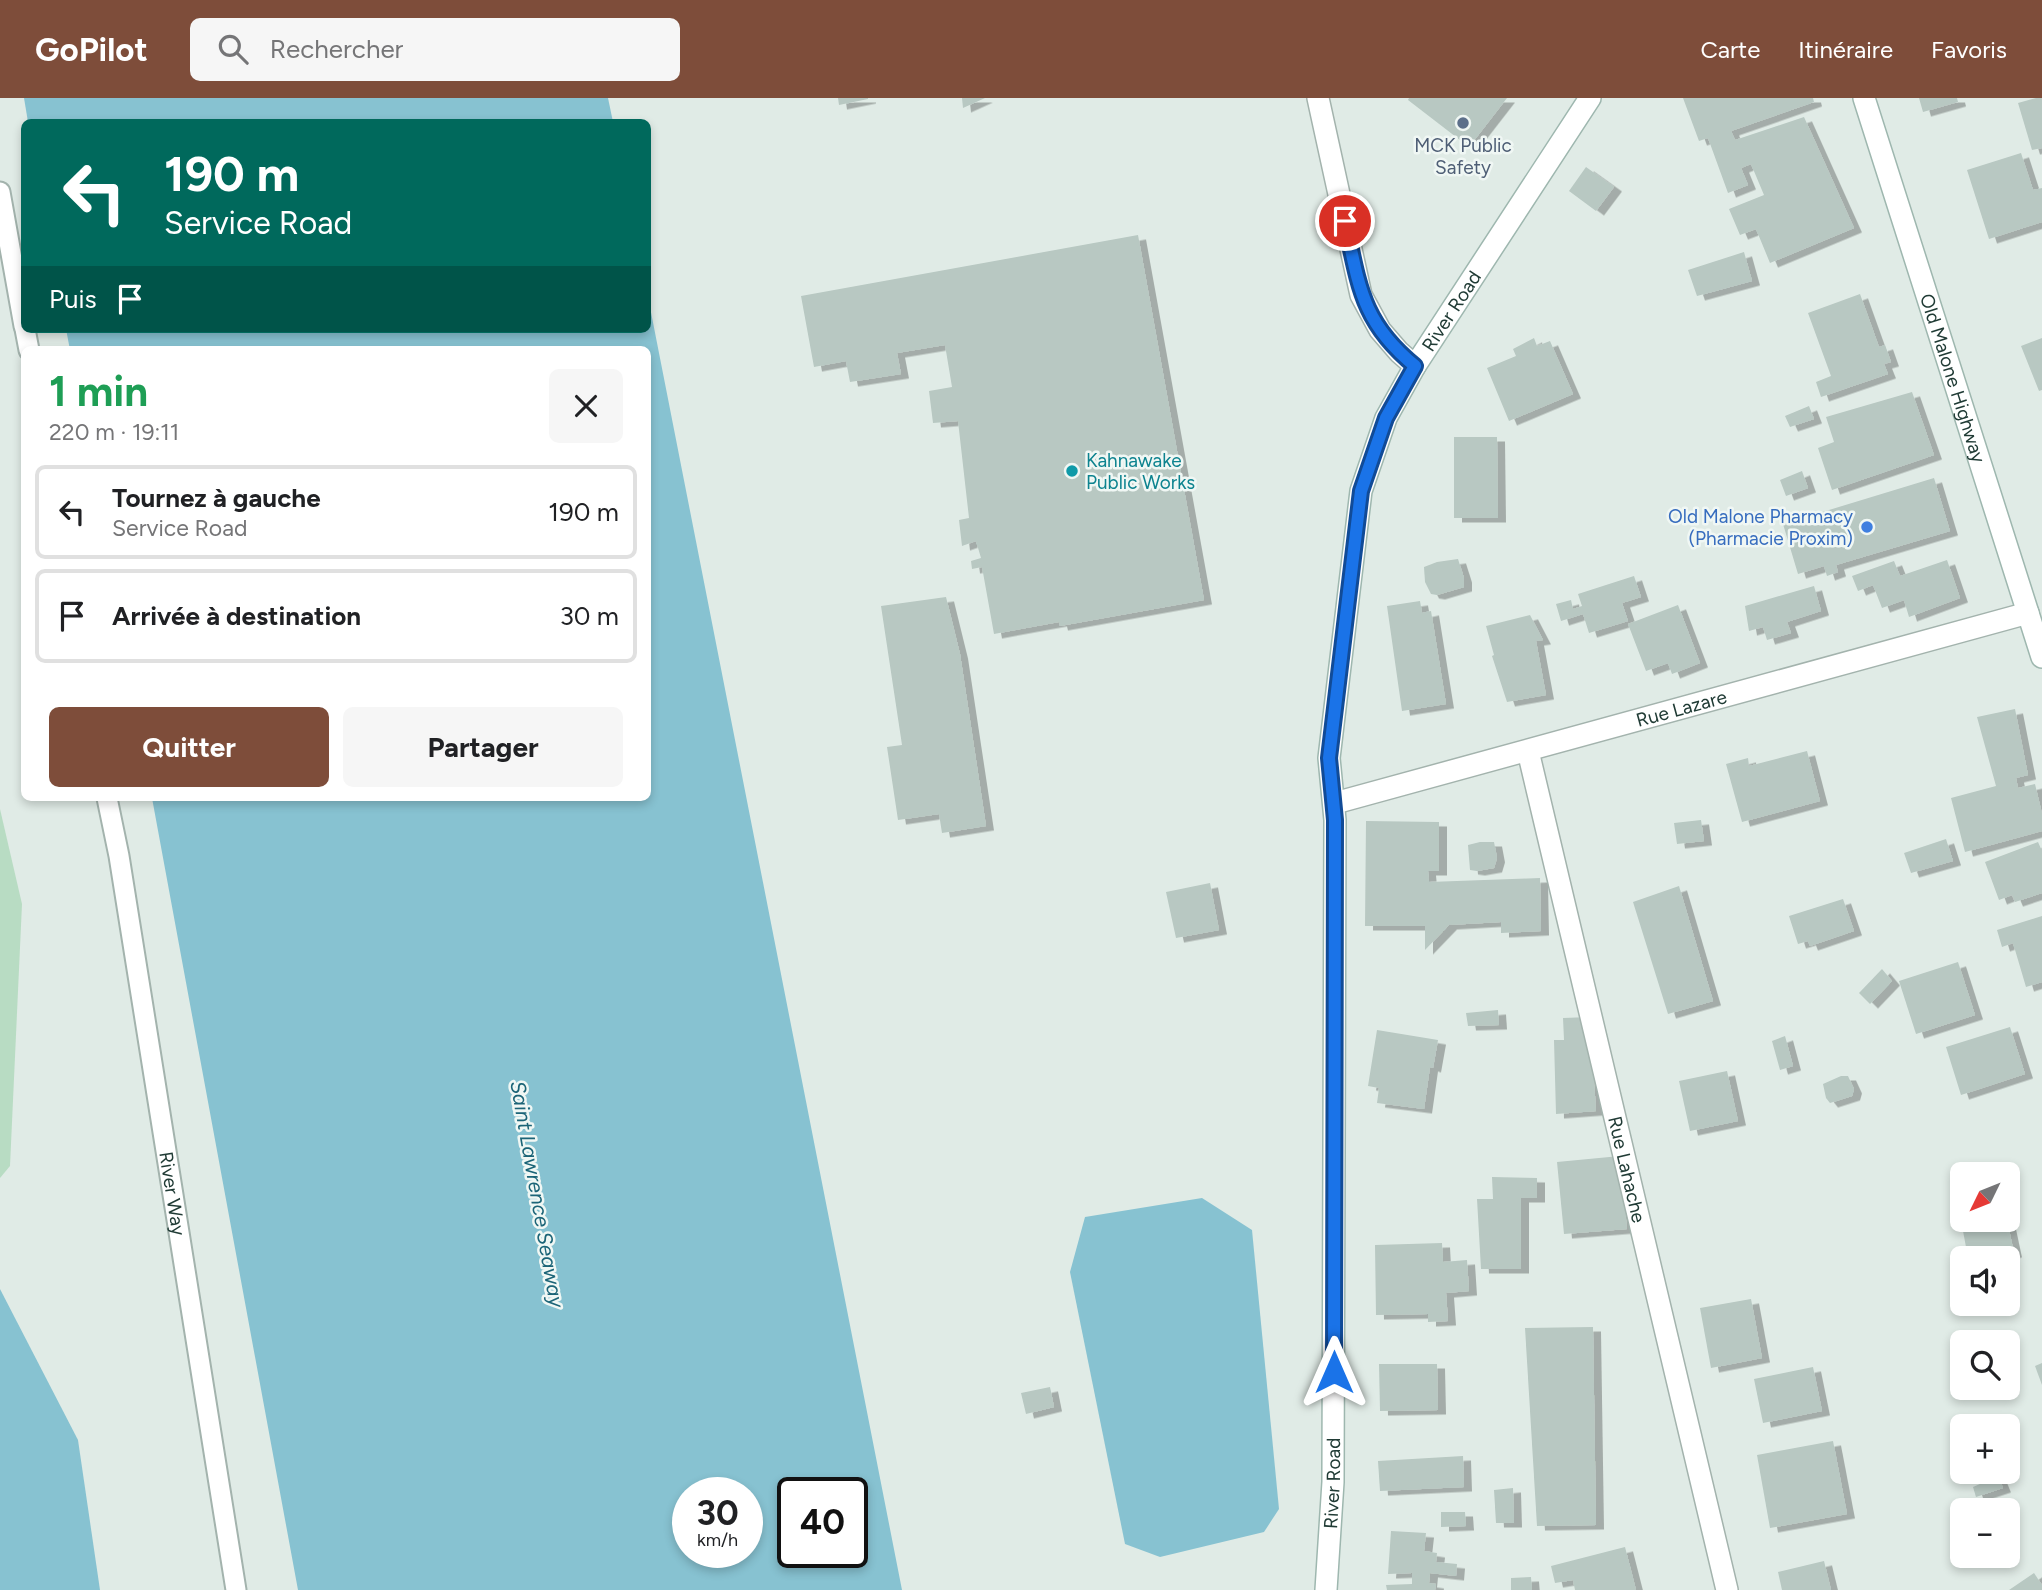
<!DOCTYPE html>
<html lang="fr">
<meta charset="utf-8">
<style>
:root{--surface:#fff;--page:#f6f6f6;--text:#202124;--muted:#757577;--line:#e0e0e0;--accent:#7e4d3a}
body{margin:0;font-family:Figtree,sans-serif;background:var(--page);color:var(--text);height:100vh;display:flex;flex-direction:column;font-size:26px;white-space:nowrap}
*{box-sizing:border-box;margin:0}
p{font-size:23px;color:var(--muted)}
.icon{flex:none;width:38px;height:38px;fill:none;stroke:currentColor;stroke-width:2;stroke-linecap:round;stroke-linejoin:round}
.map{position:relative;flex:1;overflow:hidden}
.panel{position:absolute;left:21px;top:248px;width:630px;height:455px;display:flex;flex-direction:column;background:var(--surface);border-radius:10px;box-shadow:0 4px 10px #0003}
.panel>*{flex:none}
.hud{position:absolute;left:21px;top:21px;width:630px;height:214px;border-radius:10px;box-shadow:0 4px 10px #0003;background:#00695c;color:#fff;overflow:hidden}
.needle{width:46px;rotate:227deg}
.controls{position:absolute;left:1950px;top:1064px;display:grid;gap:14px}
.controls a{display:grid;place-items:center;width:70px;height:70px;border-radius:10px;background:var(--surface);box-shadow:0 4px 10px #0003;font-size:35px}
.speed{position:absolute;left:672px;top:1379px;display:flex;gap:14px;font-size:35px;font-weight:700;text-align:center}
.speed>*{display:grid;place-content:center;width:91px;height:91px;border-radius:50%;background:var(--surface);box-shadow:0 4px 10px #0003;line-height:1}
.speed small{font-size:18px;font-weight:400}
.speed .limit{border:4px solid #111;border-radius:10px;background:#fff;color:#111}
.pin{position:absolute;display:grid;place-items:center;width:60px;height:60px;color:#fff;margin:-30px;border:4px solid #fff;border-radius:50%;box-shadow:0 2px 7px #0007}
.me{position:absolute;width:77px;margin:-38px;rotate:0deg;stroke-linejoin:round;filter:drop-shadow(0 0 5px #0008)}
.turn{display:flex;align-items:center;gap:24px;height:147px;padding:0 28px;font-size:32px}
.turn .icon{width:91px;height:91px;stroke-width:2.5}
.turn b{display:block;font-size:49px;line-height:60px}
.then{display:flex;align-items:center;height:66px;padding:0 28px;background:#0003;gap:14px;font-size:26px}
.round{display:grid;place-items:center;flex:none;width:74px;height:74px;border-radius:10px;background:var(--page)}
.headline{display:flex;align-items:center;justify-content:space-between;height:119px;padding:0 28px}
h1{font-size:42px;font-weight:700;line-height:52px;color:#1e9e55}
.cta{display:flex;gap:14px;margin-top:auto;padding:14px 28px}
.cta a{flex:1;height:80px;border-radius:10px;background:var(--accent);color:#fff;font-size:28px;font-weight:700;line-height:80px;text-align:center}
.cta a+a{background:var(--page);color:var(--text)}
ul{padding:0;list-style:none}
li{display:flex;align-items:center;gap:21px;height:94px;margin:0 14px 10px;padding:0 14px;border:4px solid var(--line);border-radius:10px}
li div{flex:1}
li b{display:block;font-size:26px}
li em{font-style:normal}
header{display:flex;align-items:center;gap:42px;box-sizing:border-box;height:98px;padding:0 35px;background:var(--accent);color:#fff}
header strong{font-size:33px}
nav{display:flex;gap:38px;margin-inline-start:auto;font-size:24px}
.search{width:490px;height:63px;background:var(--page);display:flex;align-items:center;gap:18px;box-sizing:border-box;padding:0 24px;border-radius:10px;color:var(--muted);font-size:26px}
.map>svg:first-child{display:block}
</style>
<header>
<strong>GoPilot</strong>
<div class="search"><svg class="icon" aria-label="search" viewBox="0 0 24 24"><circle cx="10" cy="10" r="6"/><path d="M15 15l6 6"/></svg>Rechercher</div>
<nav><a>Carte</a><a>Itinéraire</a><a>Favoris</a></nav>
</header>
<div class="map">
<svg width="2042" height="1492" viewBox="0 0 2042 1492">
<defs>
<filter id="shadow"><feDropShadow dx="8" dy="4.5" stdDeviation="0" flood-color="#0004"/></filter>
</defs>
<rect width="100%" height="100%" fill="#e0ebe6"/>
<!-- green -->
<path fill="#b8dcc3" d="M0 711 22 806 10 1068 0 1080Z"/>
<!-- water -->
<g fill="#87c2d1" fill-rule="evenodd">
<path d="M24 0H608L613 24H28Z"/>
<path d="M648 199 902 1492H298L152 700H648V252H70L66 231H648ZM688 1395H747V1454H688ZM793 1395H852V1454H793Z"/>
<path d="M1202 1100 1252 1132 1279 1411 1264 1434 1160 1459 1125 1446 1070 1174 1085 1119Z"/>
<path d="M0 1191 78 1342 100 1492H0Z"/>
</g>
<!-- building -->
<g fill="#b8c8c2" filter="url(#shadow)">
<path d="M838 0H868V1L839 7Z"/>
<path d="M962 0H985L963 10Z"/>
<path d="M1409 0H1507L1469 49 1408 2Z"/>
<path d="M1683 0H1813L1814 4 1731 33 1735 42 1804 19 1854 130 1770 165 1756 131 1740 137 1729 111 1764 97 1751 66 1741 70 1748 87 1728 95 1708 40 1699 43Z"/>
<path d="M1919 0H1957L1958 4 1923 14Z"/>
<path d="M2036 0H2042V50L2032 52 2018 5Z"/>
<path d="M2021 55 2033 92 2042 90V124L1989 141 1967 72Z"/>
<path d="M1586 69 1614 89 1596 113 1569 93Z"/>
<path d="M1138 137 1204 502 1060 528 1059 524 994 536 982 469 972 471 971 463 981 460 976 443 962 448 959 422 969 420 958 323 933 325 929 293 952 289 945 247 897 255 901 276 850 284 846 263 814 269 801 198Z"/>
<path d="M1744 154 1752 183 1697 198 1688 172Z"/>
<path d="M1860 196 1879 249 1885 247 1891 264 1884 266 1888 276 1821 299 1816 284 1831 278 1808 215Z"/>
<path d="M1534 240 1537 248 1550 243 1573 296 1509 323 1487 270 1516 258 1513 251Z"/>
<path d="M2042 240V292L2039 293 2021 248Z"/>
<path d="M1912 294 1934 357 1832 392 1818 350 1834 344 1826 319Z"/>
<path d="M1809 308 1814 321 1790 329 1785 318Z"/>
<path d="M1454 339H1497L1498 420H1454Z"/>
<path d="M1802 373 1808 390 1786 398 1780 382Z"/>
<path d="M1934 380 1950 433 1836 467 1838 474 1827 478 1824 468 1798 476 1783 426Z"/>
<path d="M1458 461 1464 480V489L1437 497 1431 496 1425 484 1424 469 1437 464Z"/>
<path d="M1947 462 1960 500 1909 519 1904 502 1882 510 1873 487 1858 493 1852 478 1894 463 1900 478Z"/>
<path d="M1634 478 1641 499 1622 505 1628 523 1589 535 1583 516 1561 523 1556 506 1571 502 1573 511 1582 508 1578 496Z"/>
<path d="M1814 488 1821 513 1787 524 1791 535 1767 542 1763 529 1749 533 1745 508Z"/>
<path d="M946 499 960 556 986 728 942 735 939 716 898 722 887 649 902 647 881 508Z"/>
<path d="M1420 503 1422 515 1431 513 1446 606 1402 613 1387 508Z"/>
<path d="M1678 507 1700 565 1672 576 1668 565 1646 573 1628 526Z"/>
<path d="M1530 517 1543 542 1536 543 1546 597 1507 604 1492 558 1494 557 1486 528Z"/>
<path d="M2015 611 2028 677 2016 680 2018 690 2035 686 2042 716V733L1965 754 1951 700 1996 688 1977 619Z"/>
<path d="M1807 653 1820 703 1742 724 1726 666 1748 660 1749 668Z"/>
<path d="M1701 722 1704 743 1677 746 1674 725Z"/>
<path d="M1366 723 1439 724V773H1428L1429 784 1540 780 1541 833 1501 835V824L1449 827 1425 852V828H1365Z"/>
<path d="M1946 741 1953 763 1911 775 1904 755Z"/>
<path d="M1480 744H1494L1497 760 1494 770 1477 773 1470 772 1468 747Z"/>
<path d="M2038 744 2042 753V795L2015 804 2012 797 1999 802 1985 764Z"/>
<path d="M1210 785 1219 832 1176 840 1166 794Z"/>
<path d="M1679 788 1713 903 1668 916 1633 804Z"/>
<path d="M1843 801 1854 833 1810 848 1808 843 1798 846 1789 818Z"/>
<path d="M2042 818V884L2026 889 2013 845 2002 849 1997 832Z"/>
<path d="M1958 864 1975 917 1916 936 1899 883Z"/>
<path d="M1882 871 1892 883 1870 906 1859 895Z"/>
<path d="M1498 912 1499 927 1468 928 1466 915Z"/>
<path d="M1590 919 1596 1013 1556 1016 1554 942H1564L1563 920Z"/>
<path d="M2010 929 2025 976 1961 997 1946 949Z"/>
<path d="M1377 932 1438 942 1433 970 1430 969 1424 1011 1377 1005 1379 990 1368 988Z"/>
<path d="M1785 938 1793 968 1780 972 1772 943Z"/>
<path d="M1727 973 1738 1023 1690 1033 1679 983Z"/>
<path d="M1841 978H1848L1854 991 1852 998 1830 1005 1826 1000 1823 986Z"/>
<path d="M1620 1058 1627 1131 1564 1136 1557 1064Z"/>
<path d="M1492 1079 1537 1080V1100H1521V1171H1481L1477 1101H1493Z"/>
<path d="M1961 1122H2007L2014 1155 1987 1160H1968Z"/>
<path d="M1442 1145 1443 1164 1467 1162 1469 1193 1446 1195 1448 1223 1428 1224V1216L1376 1217 1375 1147Z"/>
<path d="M1751 1201 1762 1260 1711 1270 1700 1210Z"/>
<path d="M1593 1229 1596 1427 1537 1428 1525 1230Z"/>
<path d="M2042 1265V1287L2035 1268Z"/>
<path d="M1379 1266H1437L1438 1312 1380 1313Z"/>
<path d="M1813 1269 1822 1313 1763 1325 1754 1281Z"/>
<path d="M1050 1289 1054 1309 1026 1316 1021 1295Z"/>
<path d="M1833 1343 1847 1416 1770 1430 1757 1357Z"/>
<path d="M1463 1358 1464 1389 1380 1393 1378 1363Z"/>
<path d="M1998 1378 2003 1390 1976 1399 1973 1389Z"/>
<path d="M1513 1390 1514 1425H1496L1494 1392Z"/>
<path d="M1441 1414H1465L1466 1428 1441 1429Z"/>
<path d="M1391 1433 1426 1435 1424 1453 1437 1455 1436 1464 1457 1466 1456 1478 1430 1475 1429 1485 1436 1486 1435 1492H1387L1386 1487 1412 1486V1475L1388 1476Z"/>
<path d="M1625 1449 1636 1492H1575L1573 1482 1555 1485 1551 1468Z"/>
<path d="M1824 1463 1831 1492H1782L1778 1474Z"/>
<path d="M2034 1475 2042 1487V1492H2009Z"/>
<path d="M1531 1479 1532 1492H1511V1480Z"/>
</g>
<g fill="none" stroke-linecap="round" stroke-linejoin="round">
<defs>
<g id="lane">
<path d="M0 94 24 228"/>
<path d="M25 231 29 252"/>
<path id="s1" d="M107 700 119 758 236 1492"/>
</g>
<g id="street">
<path d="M1318 0 1361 197 1380 232 1399 254 1415 268"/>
<path id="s2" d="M1528 653 1727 1492"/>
<path id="s3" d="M1335 705 2028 515"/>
</g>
<g id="secondary">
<path id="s4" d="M1864 0 2042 559"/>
<path id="s5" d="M1326 1492 1333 1384 1335 722 1329 660 1361 393 1386 320 1415 268 1590 0"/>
</g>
</defs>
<!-- lane casing -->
<use href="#lane" stroke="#a3b3ad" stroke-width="23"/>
<!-- street casing -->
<use href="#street" stroke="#a3b3ad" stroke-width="24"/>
<!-- secondary casing -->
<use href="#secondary" stroke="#9eb7af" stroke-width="24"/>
<!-- lane -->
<use href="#lane" stroke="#fff" stroke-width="19"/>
<!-- street -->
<use href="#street" stroke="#fff" stroke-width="21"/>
<!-- secondary -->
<use href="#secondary" stroke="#fff" stroke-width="21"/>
</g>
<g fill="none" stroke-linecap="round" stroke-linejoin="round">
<defs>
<path id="route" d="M1334 1274 1335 722 1329 660 1361 393 1386 320 1415 268C1361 224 1359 187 1345 123"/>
</defs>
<!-- route casing -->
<use href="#route" stroke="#114b97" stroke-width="18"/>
<!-- route -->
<use href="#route" stroke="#1a73e8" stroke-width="12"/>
</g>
<!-- markers -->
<circle fill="#5c6f8a" stroke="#f0f7f4" stroke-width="2.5" cx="1463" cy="25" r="7"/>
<circle fill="#0f9aa8" stroke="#f0f7f4" stroke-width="2.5" cx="1072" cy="373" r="7"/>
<circle fill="#3f7fe0" stroke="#f0f7f4" stroke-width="2.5" cx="1867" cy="429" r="7"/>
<g text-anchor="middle" stroke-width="5" stroke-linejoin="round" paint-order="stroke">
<!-- service labels -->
<g font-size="19" fill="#4e5e75" stroke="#f0f7f4">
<text x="1463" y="54">MCK Public<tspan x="1463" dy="22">Safety</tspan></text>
</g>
<!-- street labels -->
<g font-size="19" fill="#203b35" stroke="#f0f7f4">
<text dy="7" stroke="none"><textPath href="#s5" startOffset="1304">River Road</textPath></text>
<text dy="7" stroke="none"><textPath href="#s4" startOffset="294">Old Malone Highway</textPath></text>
<text dy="7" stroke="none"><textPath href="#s3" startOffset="359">Rue Lazare</textPath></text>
<text dy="7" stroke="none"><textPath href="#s2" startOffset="430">Rue Lahache</textPath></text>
<text dy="7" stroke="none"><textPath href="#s1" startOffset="401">River Way</textPath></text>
<text dy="7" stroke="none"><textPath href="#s5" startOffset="107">River Road</textPath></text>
</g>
<!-- culture labels -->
<g font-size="19" fill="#0d838f" stroke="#f0f7f4" text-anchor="start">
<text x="1086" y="369">Kahnawake<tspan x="1086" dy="22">Public Works</tspan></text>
</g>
<!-- shop labels -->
<g font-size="19" fill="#366cbe" stroke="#f0f7f4" text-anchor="end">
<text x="1853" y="425">Old Malone Pharmacy<tspan x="1853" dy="22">(Pharmacie Proxim)</tspan></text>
</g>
<!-- water labels -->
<g font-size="21" font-style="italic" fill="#1b6477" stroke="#f0f7f4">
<text transform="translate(537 1096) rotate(80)" y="7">Saint Lawrence Seaway</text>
</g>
</g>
</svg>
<div class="controls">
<a><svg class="needle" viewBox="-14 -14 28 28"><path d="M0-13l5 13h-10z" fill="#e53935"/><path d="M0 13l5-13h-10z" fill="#757577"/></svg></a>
<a><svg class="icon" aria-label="sound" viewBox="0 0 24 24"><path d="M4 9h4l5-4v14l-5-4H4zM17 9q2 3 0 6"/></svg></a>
<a><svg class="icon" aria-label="search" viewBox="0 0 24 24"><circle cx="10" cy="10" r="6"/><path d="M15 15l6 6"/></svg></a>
<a>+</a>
<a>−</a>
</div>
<div class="speed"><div>30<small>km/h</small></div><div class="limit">40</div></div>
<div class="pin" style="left:1345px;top:123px;background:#d93025"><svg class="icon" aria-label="arrive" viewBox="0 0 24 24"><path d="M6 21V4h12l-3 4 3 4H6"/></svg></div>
<svg class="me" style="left:1334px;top:1274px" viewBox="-20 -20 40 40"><path d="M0-17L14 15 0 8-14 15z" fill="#1a73e8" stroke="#fff" stroke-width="4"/></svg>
<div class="hud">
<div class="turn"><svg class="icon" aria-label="left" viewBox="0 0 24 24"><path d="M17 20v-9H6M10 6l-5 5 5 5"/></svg><div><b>190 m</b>Service Road</div></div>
<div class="then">Puis<svg class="icon" aria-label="arrive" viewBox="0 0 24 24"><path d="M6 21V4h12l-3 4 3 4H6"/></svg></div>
</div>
<section class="panel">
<div class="headline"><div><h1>1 min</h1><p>220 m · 19:11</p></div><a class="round"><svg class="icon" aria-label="close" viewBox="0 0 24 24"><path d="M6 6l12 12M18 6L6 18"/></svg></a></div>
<ul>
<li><svg class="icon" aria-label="left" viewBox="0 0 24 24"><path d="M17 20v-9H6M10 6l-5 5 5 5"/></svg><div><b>Tournez à gauche</b><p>Service Road</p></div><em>190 m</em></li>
<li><svg class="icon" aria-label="arrive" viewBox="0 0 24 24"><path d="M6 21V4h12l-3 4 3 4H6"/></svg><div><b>Arrivée à destination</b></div><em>30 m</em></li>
</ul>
<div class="cta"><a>Quitter</a><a>Partager</a></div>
</section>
</div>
